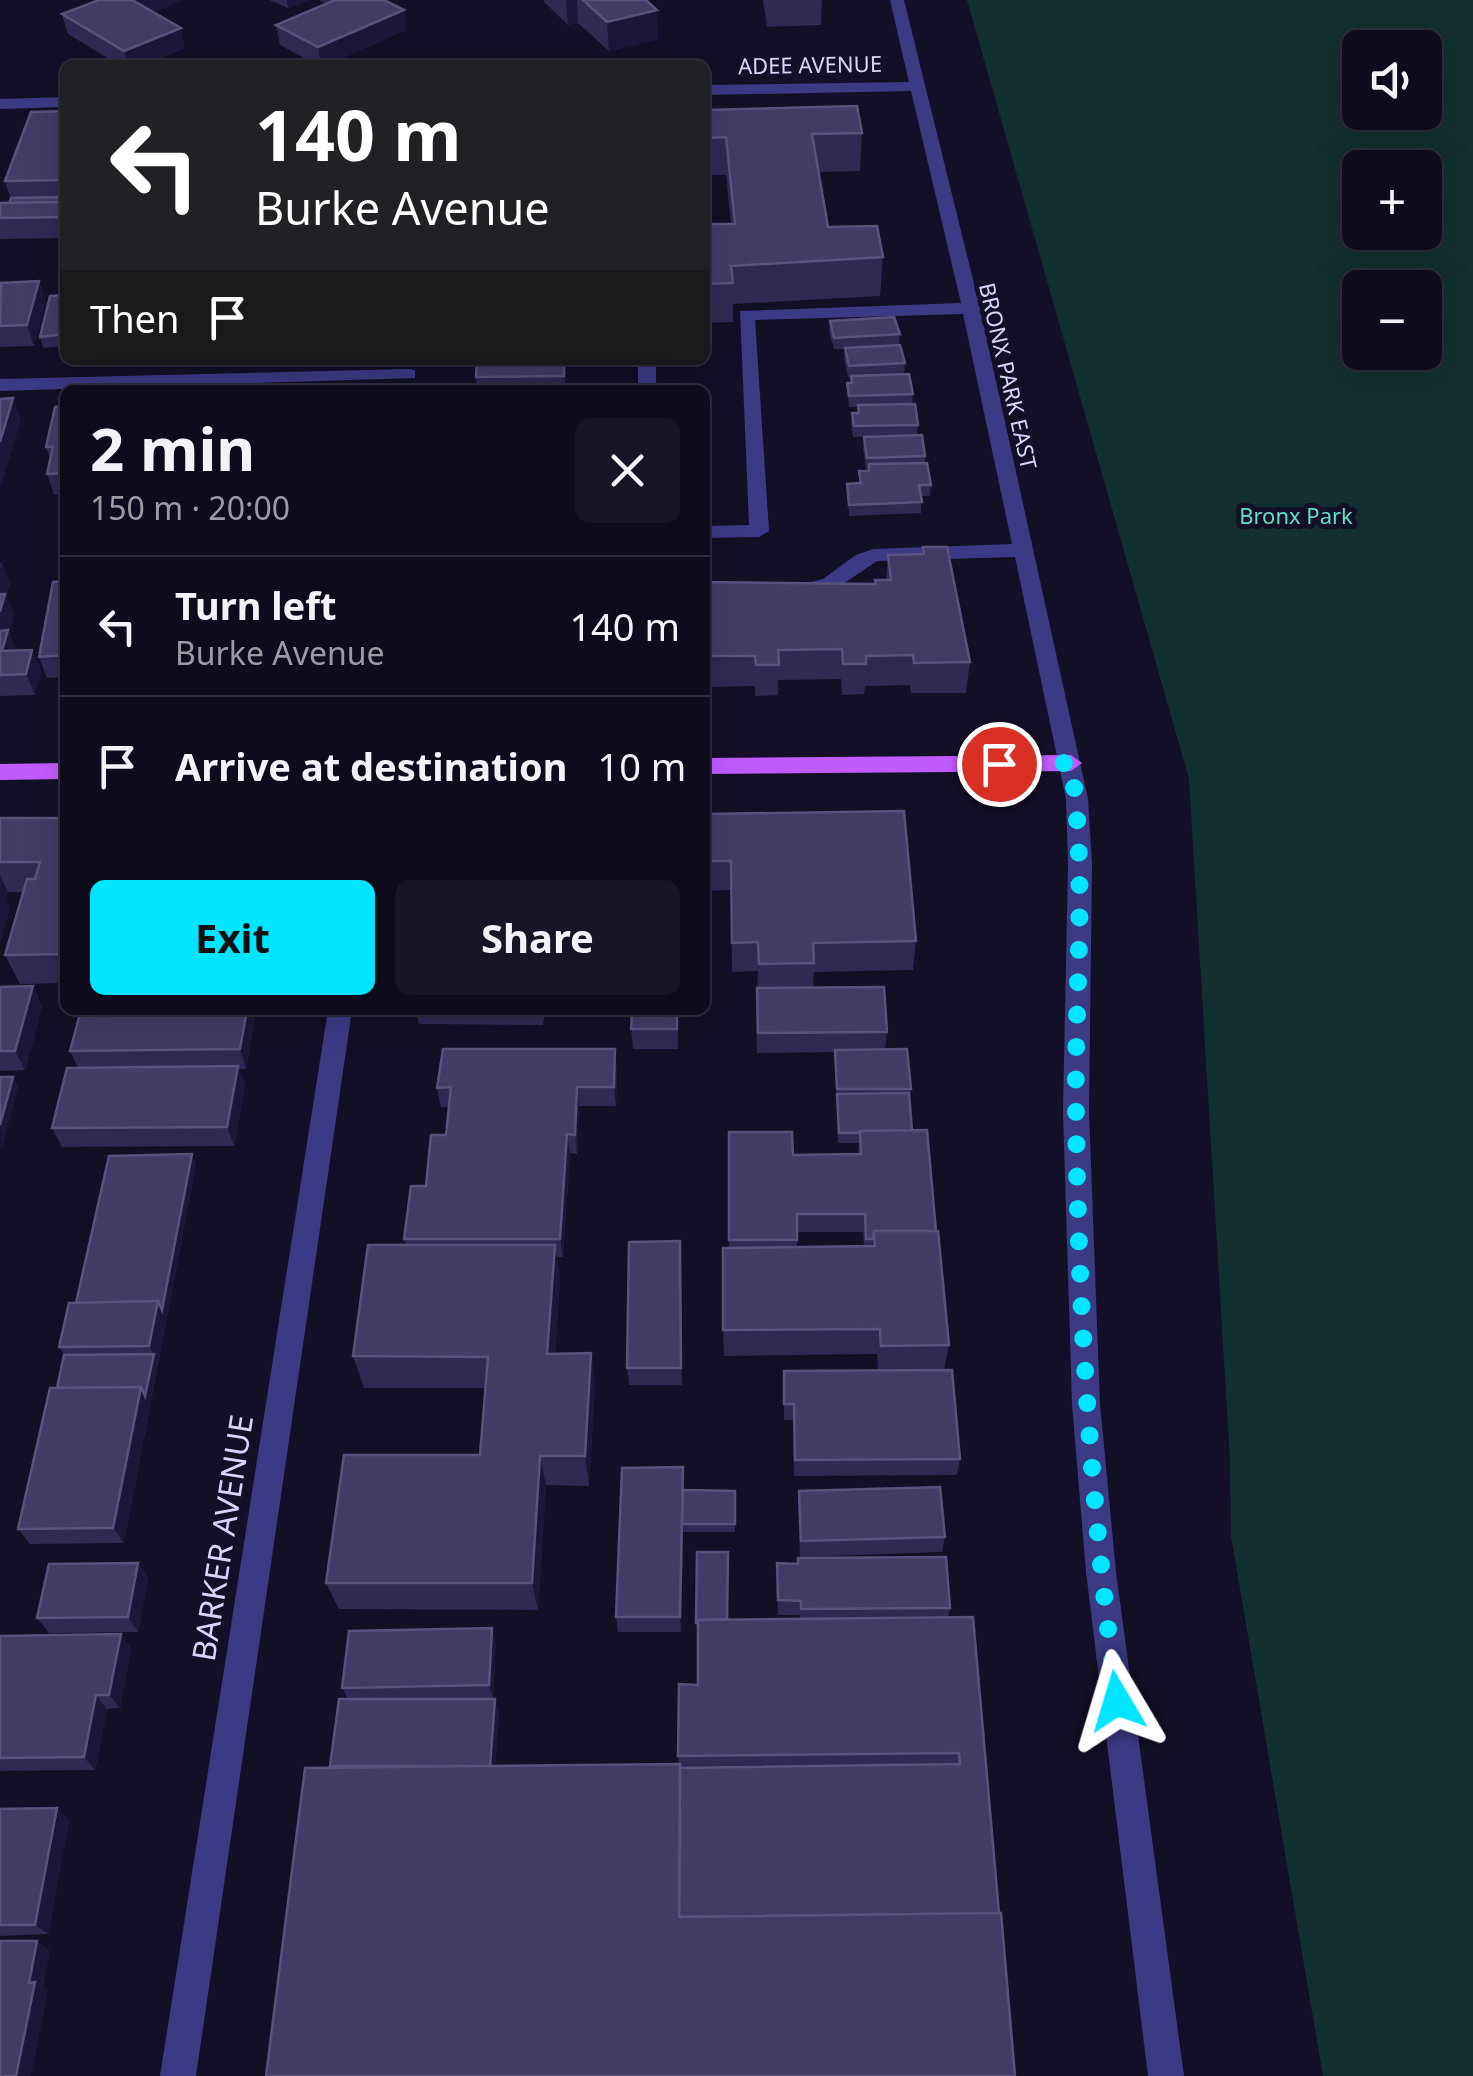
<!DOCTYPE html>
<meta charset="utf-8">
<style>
:root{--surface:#0e0b1c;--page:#171425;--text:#f1f3f6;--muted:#9b9ba3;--line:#2e2b3b;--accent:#00e5ff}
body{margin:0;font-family:"Noto Sans",sans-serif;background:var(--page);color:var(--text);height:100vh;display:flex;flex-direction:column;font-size:38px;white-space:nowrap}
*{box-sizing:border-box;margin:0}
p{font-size:32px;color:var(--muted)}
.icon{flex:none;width:55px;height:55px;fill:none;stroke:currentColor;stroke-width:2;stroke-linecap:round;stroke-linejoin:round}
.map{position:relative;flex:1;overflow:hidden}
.details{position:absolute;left:60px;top:385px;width:650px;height:630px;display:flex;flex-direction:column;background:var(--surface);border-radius:15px;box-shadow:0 10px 40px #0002,0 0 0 2px var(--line)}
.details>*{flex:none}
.top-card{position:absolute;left:60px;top:60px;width:650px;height:305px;border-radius:15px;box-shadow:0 10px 40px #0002,0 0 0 2px var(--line);background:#202124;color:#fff;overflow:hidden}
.fabs{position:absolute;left:1342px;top:30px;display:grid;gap:20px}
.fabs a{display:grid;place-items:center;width:100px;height:100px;border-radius:15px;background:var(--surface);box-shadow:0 10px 40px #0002,0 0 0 2px var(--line);font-size:50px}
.pin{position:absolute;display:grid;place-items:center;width:85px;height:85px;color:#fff;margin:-42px;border:5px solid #fff;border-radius:50%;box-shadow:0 2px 10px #0007}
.me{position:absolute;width:110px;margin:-55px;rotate:353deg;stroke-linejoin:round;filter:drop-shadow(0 0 8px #0008)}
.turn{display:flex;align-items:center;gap:35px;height:210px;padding:0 30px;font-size:45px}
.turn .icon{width:130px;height:130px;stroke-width:2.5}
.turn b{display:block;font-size:70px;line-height:85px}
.then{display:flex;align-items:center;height:95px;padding:0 30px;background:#0003;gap:20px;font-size:38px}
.round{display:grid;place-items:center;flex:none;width:105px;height:105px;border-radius:15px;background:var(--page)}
.summary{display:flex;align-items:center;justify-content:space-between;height:170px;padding:0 30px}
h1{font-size:60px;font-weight:700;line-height:75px}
.action{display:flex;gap:20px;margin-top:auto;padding:20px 30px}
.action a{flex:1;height:115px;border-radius:15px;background:var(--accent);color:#111;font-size:40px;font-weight:700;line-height:115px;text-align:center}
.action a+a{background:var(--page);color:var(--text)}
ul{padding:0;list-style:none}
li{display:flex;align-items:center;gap:30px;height:140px;padding:0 30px;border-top:2px solid var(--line)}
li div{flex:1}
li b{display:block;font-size:38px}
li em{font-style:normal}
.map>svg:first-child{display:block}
</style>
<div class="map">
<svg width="1473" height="2076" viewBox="0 0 1473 2076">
<rect width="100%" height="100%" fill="#130f26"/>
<!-- green -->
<path fill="#12302f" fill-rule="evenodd" d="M967 0H1473V2076H1323L1231 1536 1230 1461 1189 779ZM1360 48H1425V112H1360ZM1360 168H1425V232H1360ZM1360 288H1425V352H1360Z"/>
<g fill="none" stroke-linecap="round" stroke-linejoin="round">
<!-- minor -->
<g fill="#3d3a85" fill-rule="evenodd">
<path d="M890 0H904L980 308 1088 799 1092 864 1089 1111 1100 1404 1116 1572 1184 2076H1148L1086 1572 1072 1404 1063 1111 1068 864 1066 799 1015 557 877 561 837 588 805 597 795 590 798 585 823 579 856 555 873 549 1012 544 963 314 755 320 769 531 759 537 705 538V526L749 525 740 311 961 303 911 91 705 95V85L909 82Z"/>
<path d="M65 97V107L0 109V99Z"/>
<rect x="638" y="360" width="18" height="30"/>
<path d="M409 369 415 370V378L0 391V379Z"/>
<path d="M328 1010H352L196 2076H160Z"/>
</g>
<!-- major -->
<g fill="#c25bff" fill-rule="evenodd">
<path d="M1071 755 1082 763 1071 771 705 774V758Z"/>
<path d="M65 763V779L0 780V764Z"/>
</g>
</g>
<!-- wall -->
<g fill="#312854" fill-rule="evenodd">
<path d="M183 0 153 12 185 48 144 65H119L68 34 62 14Z"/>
<path d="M269 0H309L288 8Z"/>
<path d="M319 0H385L404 10 406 30 327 65H317L280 45 276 25 326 4Z"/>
<path d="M544 0H646L658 39 609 51 578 23 568 25 544 2Z"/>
<path d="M763 0H822L821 25 767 27Z"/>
<path d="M705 110 862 133 860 171 819 172 828 227 883 257 880 296 733 304V322L705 323V224H731L726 175H705Z"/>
<path d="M65 111V238L0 239V203H9L11 199 5 181Z"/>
<path d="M39 281 46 302 34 346 0 347V287Z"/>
<path d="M65 295V346L43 348 40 337Z"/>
<path d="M830 321 900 334 899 345 905 363 904 374 913 394 912 404 918 425 917 435 853 437 851 424 852 413H857L858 407H849L847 383H851V377H848L844 359 845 349H834L829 332Z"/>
<path d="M565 360 566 390H477L476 377Z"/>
<path d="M65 406V495H54L47 474 50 459 46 447Z"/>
<path d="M864 437 925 456V463L931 485 930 496H921V513L849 516 847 484 859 483V471H868V469H866L863 448Z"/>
<path d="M923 547 970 662 966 693H911L910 685 865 686 864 694 842 695 841 679 778 680V695L755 696V686L710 687V696H705V582L875 584 886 580 888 555 922 554Z"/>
<path d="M0 562 10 584 6 597 14 615 9 632 16 650H32L41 671 35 695 0 696Z"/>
<path d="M65 581V677L47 678 39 657Z"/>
<path d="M705 814 916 941 913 970 814 972 813 987 887 1032 885 1049 911 1089 909 1098 912 1131 936 1231 949 1345 944 1370 960 1459 957 1475 794 1476 793 1420H784V1371L878 1370 877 1354 724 1356 723 1330 729 1248V1132L793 1155 858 1154 859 1143H838L835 1052 757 1053 756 1008 758 971 732 972 731 890 705 891ZM797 1232H863L864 1246 797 1247Z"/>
<path d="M0 818H65V983L20 984 5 955 23 892H8L6 899 10 908 0 942Z"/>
<path d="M33 986 42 1006 25 1070 0 1071V987Z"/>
<path d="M416 1010H545L543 1025 419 1024Z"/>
<path d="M678 1010V1049H633L631 1029Z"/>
<path d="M256 1012 246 1069H239L245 1086 234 1146 62 1147 52 1128 78 1068 70 1051Z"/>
<path d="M617 1068 616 1106H579L577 1154 570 1153 563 1257H557L560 1278 555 1354 591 1353 595 1385 589 1486 546 1485 538 1610 339 1609 326 1583 480 1455 486 1388H364L353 1356 406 1245 404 1239 446 1135 449 1107H441L437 1088Z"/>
<path d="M196 1164 124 1543 30 1544 18 1529 57 1388 64 1355 59 1347 76 1303Z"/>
<path d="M681 1259 682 1385H629L627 1368Z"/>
<path d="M684 1490 735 1491V1532H683L681 1632H618L616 1617Z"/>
<path d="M799 1491 945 1537 942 1552 800 1557 798 1507Z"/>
<path d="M138 1563 148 1578 138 1632 49 1633 37 1618Z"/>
<path d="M777 1563 950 1608 948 1617 999 1913 331 1767 330 1766 348 1699 342 1688 496 1642 493 1698 499 1712 495 1766 679 1764 678 1756 698 1685V1630H697L696 1623 728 1619H800V1615H778Z"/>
<path d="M0 1636 131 1648 120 1708 107 1709 95 1770 0 1771Z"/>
<path d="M0 1809 69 1820 48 1934 0 1936Z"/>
</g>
<!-- shaded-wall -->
<g fill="#1d163a">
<path d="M130 0H183L135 19Z"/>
<path d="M287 0H309L288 8Z"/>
<path d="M566 0H577L578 23 568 25Z"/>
<path d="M404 10 406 30 327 65H321L318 47Z"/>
<path d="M657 10 658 39 609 51 607 22Z"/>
<path d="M181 28 185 48 144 65H128L124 51Z"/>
<path d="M39 281 46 302 34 346 27 325Z"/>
<path d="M565 360 566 378V390L564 376Z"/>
<path d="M13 398 21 420 0 489V442Z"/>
<path d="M2 562 10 584 6 597 14 615 9 632 16 651H2L0 630V568Z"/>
<path d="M32 650 41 671 35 695 26 674Z"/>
<path d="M0 875 8 892 6 899 10 908 0 942Z"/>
<path d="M33 986 42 1006 25 1070 15 1051Z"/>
<path d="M247 1010H256V1012L246 1069 240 1049Z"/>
<path d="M615 1049 617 1068 616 1106 614 1087Z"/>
<path d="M238 1066 245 1086 234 1146 227 1127Z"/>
<path d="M13 1077 18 1087 1 1152 0 1125Z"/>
<path d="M577 1087 579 1106 577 1154 575 1135Z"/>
<path d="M567 1134 570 1153 563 1257 560 1239Z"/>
<path d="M192 1154 196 1164 158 1363 149 1346 158 1301Z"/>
<path d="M555 1245 560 1278 553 1385 547 1354Z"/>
<path d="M591 1353 595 1385 589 1486 585 1456Z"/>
<path d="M154 1354 158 1363 124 1543 113 1528 141 1387Z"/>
<path d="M540 1456 546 1485 538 1610 532 1583Z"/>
<path d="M683 1467 684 1483 681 1632 680 1617Z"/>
<path d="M138 1563 148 1578 138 1632 128 1617Z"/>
<path d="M492 1628 496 1642 493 1698 489 1685Z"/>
<path d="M121 1634 131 1648 120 1708 109 1695Z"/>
<path d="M96 1695 107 1709 95 1770 84 1757Z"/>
<path d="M495 1699 499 1712 494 1778 490 1766Z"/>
<path d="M57 1808 69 1820 48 1934 35 1925Z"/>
<path d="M37 1941 50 1951 43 1988 48 1991 31 2076H16L29 1983Z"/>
</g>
<!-- building -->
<g fill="#433a66" stroke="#5a527e" stroke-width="2.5">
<path d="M99 0H132L181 28 124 51 62 14Z"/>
<path d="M335 0H384L404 10 318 47 276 25Z"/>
<path d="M583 0H646L657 10 607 22Z"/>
<path d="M857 106 862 133 812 134 828 227 877 226 883 257 731 266 733 283 705 284V224H735L726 137 705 138V110Z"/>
<path d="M65 111V180L5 181 31 112Z"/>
<path d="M65 197V202L9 203 11 198Z"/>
<path d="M65 202V217L0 218V203Z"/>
<path d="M39 281 27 325 0 326 1 283Z"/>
<path d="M65 295V334L40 337 50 296Z"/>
<path d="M894 317 900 334 834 338 830 321Z"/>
<path d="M900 345 905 363 849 366 845 348Z"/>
<path d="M477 360H564V376L476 377Z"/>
<path d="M909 374 913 394 849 396 847 383H852L851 376Z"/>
<path d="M13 398 0 442V399Z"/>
<path d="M915 404 918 425 854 426 852 413H859L858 405Z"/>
<path d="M65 406V473L47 474 53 447H46L55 407Z"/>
<path d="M922 435 925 456 867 458 864 437Z"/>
<path d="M927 463 931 485H919L922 502 849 505 847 484 861 483 859 471H869V464Z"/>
<path d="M923 547H947L970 662 914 663 913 655 866 656V664H843L842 649 778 650 779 665H756L755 656H709L710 666H705V582L876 584 875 580H891L888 555 924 554Z"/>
<path d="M65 581V655L39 657 53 582Z"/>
<path d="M0 594H5L0 612Z"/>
<path d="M8 630 2 651 32 650 26 674 0 675V631Z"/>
<path d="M904 811 916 941 813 943 814 963 759 964 758 942 732 943 731 861H705V814Z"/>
<path d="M0 818H65V954L5 955 27 879H35L40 862H0Z"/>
<path d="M33 986 15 1051H0V987Z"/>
<path d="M884 987 887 1032 758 1033 757 988Z"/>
<path d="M81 1010H247L240 1049 70 1051Z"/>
<path d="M632 1010H677V1029H631Z"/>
<path d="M443 1049H615L614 1087H577L575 1135 567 1134 560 1239H404L411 1186H426L431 1135H446L451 1087 437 1088Z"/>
<path d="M907 1049 911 1089H837L835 1050Z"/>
<path d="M238 1066 227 1127 52 1128 67 1068Z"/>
<path d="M0 1077H13L0 1125Z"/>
<path d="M909 1093 912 1131H860V1133H839L837 1094Z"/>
<path d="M927 1130 936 1231H874L873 1239H866L865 1214H797V1240H729V1132H792L793 1155 861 1154 860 1131Z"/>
<path d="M192 1154 162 1310 158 1301 76 1303 109 1156Z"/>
<path d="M874 1231H938L949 1345 881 1346 880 1329 723 1330V1248L875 1246Z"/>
<path d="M680 1241 681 1368H627L629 1242Z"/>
<path d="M368 1245H555L547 1354 591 1353 585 1456H540L532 1583H326L344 1455H480L488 1357 353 1356Z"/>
<path d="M158 1301 149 1346 59 1347 69 1303Z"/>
<path d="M154 1354 145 1396 141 1387 57 1388 64 1355Z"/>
<path d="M952 1370 960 1459 795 1460 794 1404H784V1371Z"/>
<path d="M141 1387 113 1528 18 1529 50 1388Z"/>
<path d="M683 1467 680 1617H616L622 1468Z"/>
<path d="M940 1487 945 1537 801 1541 799 1491Z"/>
<path d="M683 1490 735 1491V1524H682Z"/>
<path d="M697 1552H728L727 1619 698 1620V1623H696Z"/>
<path d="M946 1557 950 1608 801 1609V1601L778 1600 777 1563 798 1564V1558Z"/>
<path d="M138 1563 128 1617 37 1618 49 1564Z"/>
<path d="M973 1617 999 1913 679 1917 680 1768 960 1764 959 1753 678 1756 679 1684 698 1685V1620Z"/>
<path d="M492 1628 489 1685 342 1688 349 1631Z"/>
<path d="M121 1634 109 1695H96L84 1757 0 1758V1636Z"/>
<path d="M339 1699H495L490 1766H330Z"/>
<path d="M680 1764 679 1917 1001 1913 1015 2076H266L305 1768Z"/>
<path d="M57 1808 35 1925H0V1809Z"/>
<path d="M0 1941H37L29 1983 35 1982 16 2076H0Z"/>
</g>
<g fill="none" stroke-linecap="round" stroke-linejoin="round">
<!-- route -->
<path stroke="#00e5ff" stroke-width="18" stroke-dasharray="0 32.4" d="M999 764 1071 763C1088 878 1074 996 1076 1112 1078 1309 1091 1505 1117 1701"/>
</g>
<g text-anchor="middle" stroke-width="10" stroke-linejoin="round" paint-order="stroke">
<!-- far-street labels -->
<g font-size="22" fill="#d9d4ff" stroke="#130f26">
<text transform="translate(810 65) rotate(-1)" y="8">ADEE AVENUE</text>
<text transform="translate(1008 376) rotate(77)" y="8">BRONX PARK EAST</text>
</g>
<!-- far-park labels -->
<g font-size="22" fill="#5fe0c0" stroke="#130f26">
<text x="1296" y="524">Bronx Park</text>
</g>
<!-- near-street labels -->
<g font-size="32" fill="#d9d4ff" stroke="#130f26">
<text transform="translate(223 1538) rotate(-81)" y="11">BARKER AVENUE</text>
</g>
</g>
</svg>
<div class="fabs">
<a><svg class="icon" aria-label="sound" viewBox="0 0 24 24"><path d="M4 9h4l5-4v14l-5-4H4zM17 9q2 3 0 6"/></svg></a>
<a>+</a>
<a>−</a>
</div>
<div class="pin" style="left:999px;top:764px;background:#d93025"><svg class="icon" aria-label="arrive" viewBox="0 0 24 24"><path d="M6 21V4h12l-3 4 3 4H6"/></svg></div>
<svg class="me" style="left:1117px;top:1701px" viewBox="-20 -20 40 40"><path d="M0-17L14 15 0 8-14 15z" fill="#00e5ff" stroke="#fff" stroke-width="4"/></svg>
<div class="top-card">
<div class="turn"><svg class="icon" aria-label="left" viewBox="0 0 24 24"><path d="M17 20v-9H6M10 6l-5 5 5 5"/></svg><div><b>140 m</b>Burke Avenue</div></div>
<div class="then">Then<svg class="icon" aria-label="arrive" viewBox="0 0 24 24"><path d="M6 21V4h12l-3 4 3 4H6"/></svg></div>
</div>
<section class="details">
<div class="summary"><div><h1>2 min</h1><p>150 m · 20:00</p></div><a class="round"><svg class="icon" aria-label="close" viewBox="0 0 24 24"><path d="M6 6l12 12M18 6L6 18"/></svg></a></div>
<ul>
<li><svg class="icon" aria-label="left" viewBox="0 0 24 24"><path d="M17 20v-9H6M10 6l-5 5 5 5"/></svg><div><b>Turn left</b><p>Burke Avenue</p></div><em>140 m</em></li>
<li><svg class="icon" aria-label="arrive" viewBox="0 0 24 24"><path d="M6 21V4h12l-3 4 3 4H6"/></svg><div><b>Arrive at destination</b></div><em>10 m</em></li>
</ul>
<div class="action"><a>Exit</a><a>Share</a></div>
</section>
</div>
